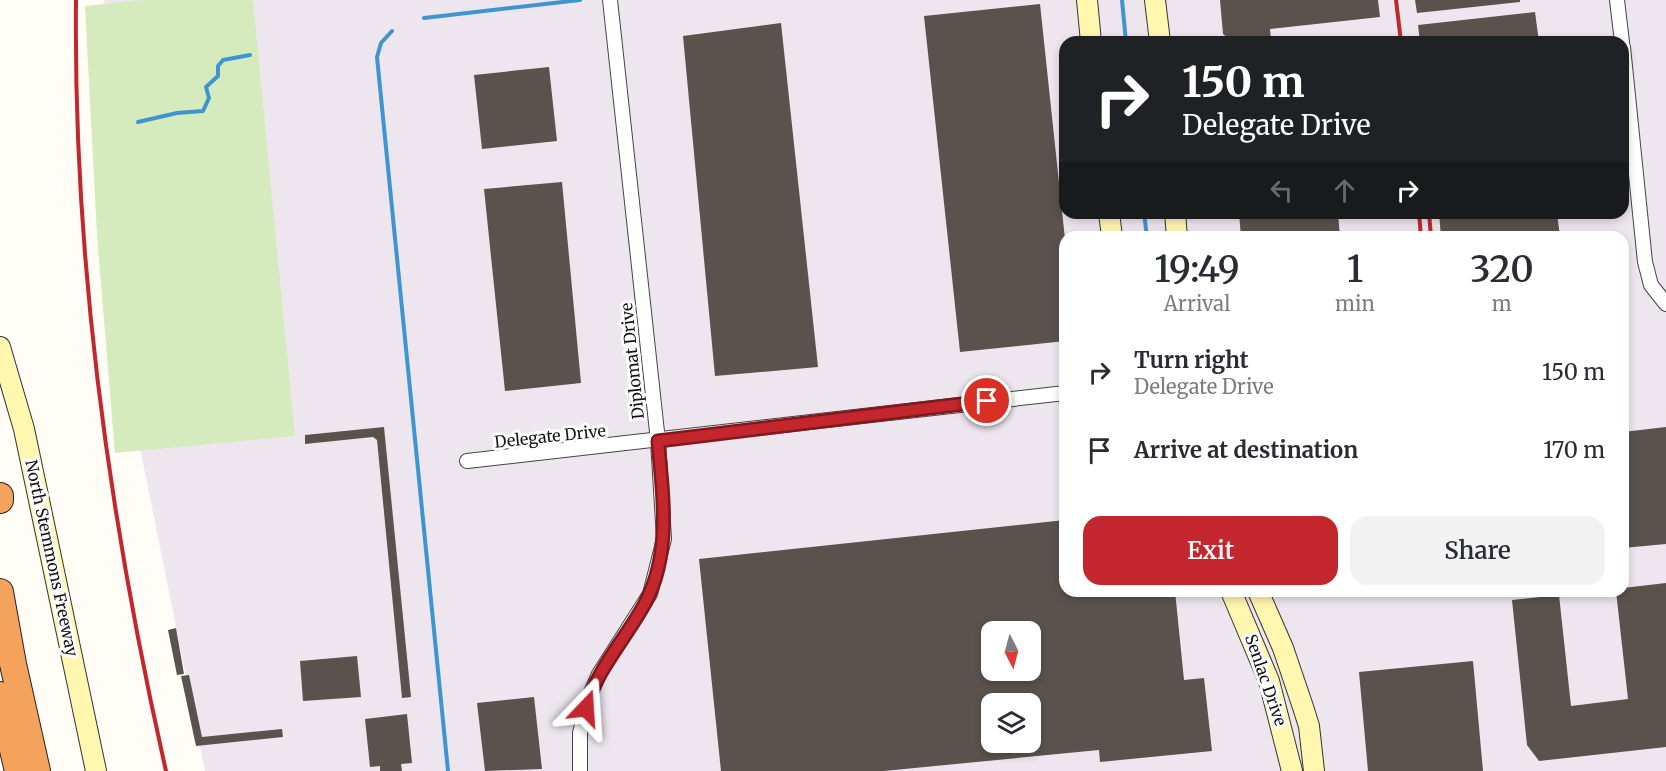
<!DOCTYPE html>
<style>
:root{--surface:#fff;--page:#f2f2f3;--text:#2b2b33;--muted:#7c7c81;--accent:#c4262e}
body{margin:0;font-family:Merriweather,serif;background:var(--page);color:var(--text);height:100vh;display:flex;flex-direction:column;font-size:22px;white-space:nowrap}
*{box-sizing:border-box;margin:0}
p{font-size:20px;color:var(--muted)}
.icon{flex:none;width:33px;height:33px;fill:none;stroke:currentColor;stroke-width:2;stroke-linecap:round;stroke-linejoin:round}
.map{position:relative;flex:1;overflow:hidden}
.side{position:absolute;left:1059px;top:231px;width:570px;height:366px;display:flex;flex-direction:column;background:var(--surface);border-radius:18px;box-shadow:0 3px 9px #0003}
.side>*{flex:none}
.hud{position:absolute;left:1059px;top:36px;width:570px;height:183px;border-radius:18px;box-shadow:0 3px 9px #0003;background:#202124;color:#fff;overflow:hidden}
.needle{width:39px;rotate:174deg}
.tools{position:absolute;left:981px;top:621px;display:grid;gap:12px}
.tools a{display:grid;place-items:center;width:60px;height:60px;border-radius:12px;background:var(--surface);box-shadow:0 3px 9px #0003;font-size:30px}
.pin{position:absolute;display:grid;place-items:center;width:51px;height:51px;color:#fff;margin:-26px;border:3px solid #fff;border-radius:50%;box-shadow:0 2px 6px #0007}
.me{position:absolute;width:66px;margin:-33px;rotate:20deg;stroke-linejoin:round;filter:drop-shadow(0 0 4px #0008)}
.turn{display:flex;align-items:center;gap:21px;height:126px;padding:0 24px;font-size:27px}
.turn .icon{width:78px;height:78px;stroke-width:2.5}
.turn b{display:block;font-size:42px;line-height:51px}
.lanes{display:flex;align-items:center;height:57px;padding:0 24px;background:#0003;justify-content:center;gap:30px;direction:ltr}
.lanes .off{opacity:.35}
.eta{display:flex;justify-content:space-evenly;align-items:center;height:102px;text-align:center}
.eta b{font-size:36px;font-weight:600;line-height:42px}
.button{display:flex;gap:12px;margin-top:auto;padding:12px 24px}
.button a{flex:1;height:69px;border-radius:18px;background:var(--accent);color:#fff;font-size:24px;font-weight:600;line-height:69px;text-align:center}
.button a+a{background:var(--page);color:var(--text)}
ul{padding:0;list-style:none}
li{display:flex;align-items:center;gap:18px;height:78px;padding:0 24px}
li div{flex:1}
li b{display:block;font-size:22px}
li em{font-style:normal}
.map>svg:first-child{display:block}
</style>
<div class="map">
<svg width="1666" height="771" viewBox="0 0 1666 771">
<rect width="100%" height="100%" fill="#fffdf5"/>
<!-- industrial -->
<path fill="#eee6ef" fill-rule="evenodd" d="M104 0H1666V771H205L110 299ZM1065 42H1623V213H1065ZM1065 237H1623V591H1065ZM992 632H1030V670H992ZM992 704H1030V742H992Z"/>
<!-- green -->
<path fill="#d5ebbd" d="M141 0H253L295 436 115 453 97 236 85 6Z"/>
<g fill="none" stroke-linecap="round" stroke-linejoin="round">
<!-- stream -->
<g stroke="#3f96cf" stroke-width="4">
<path d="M1122 0 1126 42"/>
<path d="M424 18 580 0"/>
<path d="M392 31 381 43 377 57 448 771"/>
<path d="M138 122 177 113 203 111 209 98 206 87 218 76V66L223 60 250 55"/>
<path d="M1144 213 1147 237"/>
</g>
</g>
<!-- building -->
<g fill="#5a524d" fill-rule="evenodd">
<path d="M1220 0H1378L1380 17 1270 29 1271 40 1233 42 1223 34Z"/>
<path d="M1415 0H1520V2L1417 13Z"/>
<path d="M1040 4 1065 239V341L960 352 924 16Z"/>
<path d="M1535 12 1539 42H1420L1418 25Z"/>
<path d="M781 23 818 367 715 376 683 36Z"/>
<path d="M549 67 557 141 482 149 474 75Z"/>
<path d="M562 182 581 383 505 391 484 189Z"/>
<path d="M1239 213H1338L1340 237H1241Z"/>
<path d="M1439 213H1557L1560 237H1441Z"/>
<path d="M384 427 411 697 402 698 377 440 373 437 305 444V435Z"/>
<path d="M1666 427V544L1623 548V432Z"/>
<path d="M1065 520V591H1175L1184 680 1204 678 1212 751 1100 762 1099 750 884 771H721L699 559ZM992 632H1030V670H992ZM992 704H1030V742H992Z"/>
<path d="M1666 583V747L1539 761 1527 745 1512 600 1559 595 1571 706 1628 699 1616 591H1623V588Z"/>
<path d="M176 628 184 674 177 675 168 630Z"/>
<path d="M357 656 361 697 303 701 300 661Z"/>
<path d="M1473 661 1483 771H1368L1359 672Z"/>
<path d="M189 675 202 737 282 729 283 737 196 746 181 676Z"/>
<path d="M534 697 542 769 485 771 477 703Z"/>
<path d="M407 714 412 763 401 764 402 771H380V766L370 767 365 719Z"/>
</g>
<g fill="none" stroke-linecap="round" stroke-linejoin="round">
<defs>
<g id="street">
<path d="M1617 0 1622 42"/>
<path d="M1623 47 1645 262 1651 285 1666 304"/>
<path d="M467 461 1065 393"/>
<path d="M580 771V733L589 697 599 674 650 594 664 539 658 441 610 0"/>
</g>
<g id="secondary">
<path d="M1087 0 1091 42"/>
<path d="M1155 0 1160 42"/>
<path d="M1109 213 1112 237"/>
<path d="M1175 213 1177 237"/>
<path d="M0 347 24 429 96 771"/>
<path d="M1231 591 1269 681 1292 771"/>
<path d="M1258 591 1283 648 1303 707 1309 726 1314 771"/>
</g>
<g id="highway">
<path d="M0 496V500"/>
<path d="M0 592 13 664 37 771"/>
<path d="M0 695 18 771"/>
</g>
</defs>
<!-- street casing -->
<use href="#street" stroke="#444" stroke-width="16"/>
<!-- secondary casing -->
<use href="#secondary" stroke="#333" stroke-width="22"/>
<!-- highway casing -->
<use href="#highway" stroke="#222" stroke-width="28"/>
<!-- street -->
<use href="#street" stroke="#fff" stroke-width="14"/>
<!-- secondary -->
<use href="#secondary" stroke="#fff6b0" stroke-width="20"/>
<!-- highway -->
<use href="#highway" stroke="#f5a25d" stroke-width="26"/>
<!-- rail -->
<g stroke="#c4262e" stroke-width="4">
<path d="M76 0C73 260 109 519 166 771"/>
<path d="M1396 0 1401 42"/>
<path d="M1419 213 1421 237"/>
<path d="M1429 213 1431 237"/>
</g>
</g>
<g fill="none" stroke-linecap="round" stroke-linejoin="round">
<defs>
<path id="route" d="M586 708C596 672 621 644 640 612 673 559 663 499 658 441L987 401"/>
</defs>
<!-- route casing -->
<use href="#route" stroke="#7f191e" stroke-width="15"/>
<!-- route -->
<use href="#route" stroke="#c4262e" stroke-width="10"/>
</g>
<g text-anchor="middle" stroke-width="6" stroke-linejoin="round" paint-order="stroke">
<!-- street labels -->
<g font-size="16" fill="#111" stroke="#fff">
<text transform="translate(632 361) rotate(-96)" y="6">Diplomat Drive</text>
<text transform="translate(550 436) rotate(-6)" y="6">Delegate Drive</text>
<text transform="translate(52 558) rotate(78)" y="6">North Stemmons Freeway</text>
<text transform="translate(1266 680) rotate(71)" y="6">Senlac Drive</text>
</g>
</g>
</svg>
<div class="tools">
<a><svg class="needle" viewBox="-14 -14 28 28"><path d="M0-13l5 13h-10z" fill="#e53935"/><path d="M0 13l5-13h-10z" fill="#7c7c81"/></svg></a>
<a><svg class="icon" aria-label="layers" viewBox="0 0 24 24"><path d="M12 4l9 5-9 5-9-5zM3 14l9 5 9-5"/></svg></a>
</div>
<div class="pin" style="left:987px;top:401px;background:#d93025"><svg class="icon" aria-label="arrive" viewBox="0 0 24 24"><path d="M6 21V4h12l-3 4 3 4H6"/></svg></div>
<svg class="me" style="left:586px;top:708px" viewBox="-20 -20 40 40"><path d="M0-17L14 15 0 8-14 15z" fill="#c4262e" stroke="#fff" stroke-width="4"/></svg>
<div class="hud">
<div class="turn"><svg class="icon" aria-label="right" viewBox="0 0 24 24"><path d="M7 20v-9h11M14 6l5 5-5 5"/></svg><div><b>150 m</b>Delegate Drive</div></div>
<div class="lanes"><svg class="icon off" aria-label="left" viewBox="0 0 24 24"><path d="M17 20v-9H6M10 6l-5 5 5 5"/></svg><svg class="icon off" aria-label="ahead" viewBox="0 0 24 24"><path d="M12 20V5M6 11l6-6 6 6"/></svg><svg class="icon" aria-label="right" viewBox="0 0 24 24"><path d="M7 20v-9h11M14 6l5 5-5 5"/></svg></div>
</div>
<section class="side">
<div class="eta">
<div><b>19:49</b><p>Arrival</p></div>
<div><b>1</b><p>min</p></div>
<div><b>320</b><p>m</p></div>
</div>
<ul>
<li><svg class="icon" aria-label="right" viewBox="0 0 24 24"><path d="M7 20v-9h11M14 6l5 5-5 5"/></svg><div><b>Turn right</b><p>Delegate Drive</p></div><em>150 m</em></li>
<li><svg class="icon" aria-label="arrive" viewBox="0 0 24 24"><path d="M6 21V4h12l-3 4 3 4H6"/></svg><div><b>Arrive at destination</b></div><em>170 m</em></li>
</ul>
<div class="button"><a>Exit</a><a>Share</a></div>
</section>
</div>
